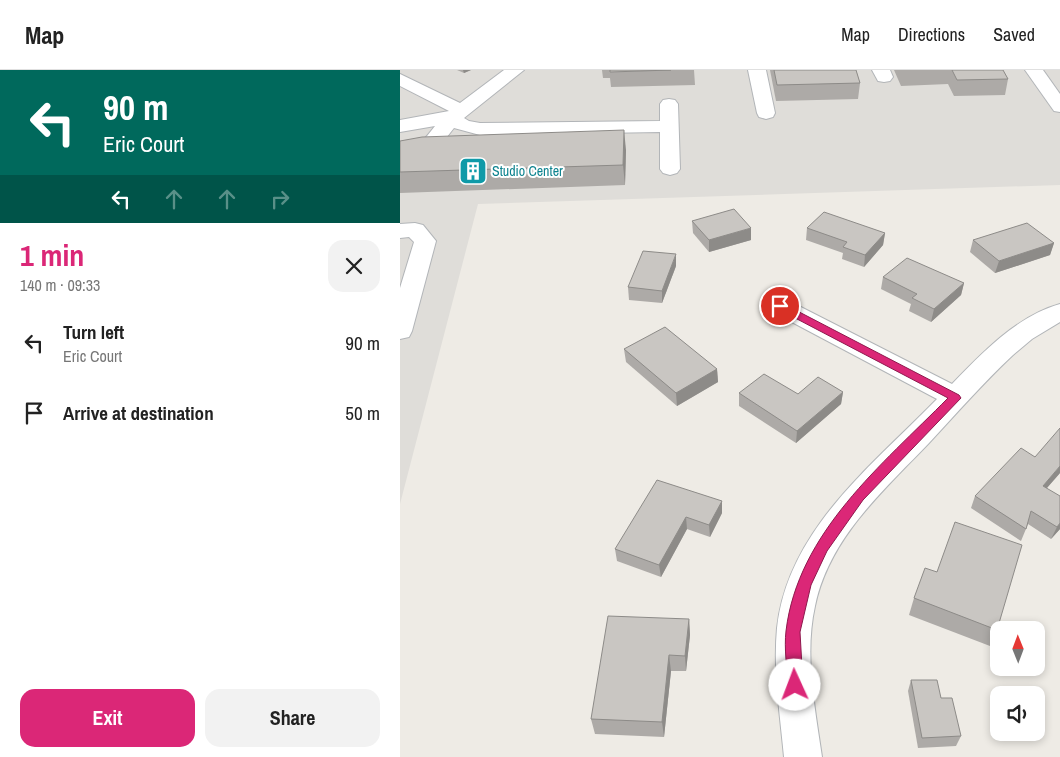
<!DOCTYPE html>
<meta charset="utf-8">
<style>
:root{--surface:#fff;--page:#f2f2f2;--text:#222;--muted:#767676;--line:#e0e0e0;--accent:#db2777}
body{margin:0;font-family:"Archivo Narrow",sans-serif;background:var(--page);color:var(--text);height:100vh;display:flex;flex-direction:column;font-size:19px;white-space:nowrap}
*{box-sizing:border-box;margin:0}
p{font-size:16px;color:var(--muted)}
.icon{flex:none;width:28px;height:28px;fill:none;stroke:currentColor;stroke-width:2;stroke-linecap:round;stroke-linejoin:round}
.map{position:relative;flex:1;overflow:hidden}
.side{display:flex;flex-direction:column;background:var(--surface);width:400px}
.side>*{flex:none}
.top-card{background:#00695c;color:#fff;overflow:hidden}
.needle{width:32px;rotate:359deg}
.controls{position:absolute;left:590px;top:551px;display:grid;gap:10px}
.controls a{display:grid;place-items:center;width:55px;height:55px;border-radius:10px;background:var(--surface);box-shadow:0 2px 8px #0003;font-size:25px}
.pin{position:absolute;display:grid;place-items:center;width:42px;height:42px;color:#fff;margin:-21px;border:2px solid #fff;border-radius:50%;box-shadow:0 1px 5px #0007}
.me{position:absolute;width:55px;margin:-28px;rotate:358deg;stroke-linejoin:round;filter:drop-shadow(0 0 4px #0008)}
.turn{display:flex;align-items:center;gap:18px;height:105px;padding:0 20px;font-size:22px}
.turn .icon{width:65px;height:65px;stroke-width:2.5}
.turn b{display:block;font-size:35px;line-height:42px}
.lanes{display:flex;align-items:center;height:48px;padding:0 20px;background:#0003;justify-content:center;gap:25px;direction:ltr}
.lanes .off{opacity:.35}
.round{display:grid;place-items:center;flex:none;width:52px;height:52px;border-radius:15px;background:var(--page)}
.summary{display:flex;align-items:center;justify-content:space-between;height:85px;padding:0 20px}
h1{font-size:30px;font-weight:700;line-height:38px;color:var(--accent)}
.cta{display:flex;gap:10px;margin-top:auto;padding:10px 20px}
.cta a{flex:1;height:58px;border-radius:15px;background:var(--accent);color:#fff;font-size:20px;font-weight:700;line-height:58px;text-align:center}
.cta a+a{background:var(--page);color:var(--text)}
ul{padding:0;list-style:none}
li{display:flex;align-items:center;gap:15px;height:70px;padding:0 20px}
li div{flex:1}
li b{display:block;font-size:19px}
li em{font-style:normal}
header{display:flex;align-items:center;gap:30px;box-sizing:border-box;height:70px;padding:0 25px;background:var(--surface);border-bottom:1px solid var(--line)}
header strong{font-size:24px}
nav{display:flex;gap:28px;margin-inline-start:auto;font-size:18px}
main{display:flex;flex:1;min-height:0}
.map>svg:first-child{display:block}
</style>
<header>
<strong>Map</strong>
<nav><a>Map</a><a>Directions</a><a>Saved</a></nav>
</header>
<main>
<section class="side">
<div class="top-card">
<div class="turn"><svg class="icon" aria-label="left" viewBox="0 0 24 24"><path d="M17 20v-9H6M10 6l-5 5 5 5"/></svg><div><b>90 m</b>Eric Court</div></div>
<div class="lanes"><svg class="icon" aria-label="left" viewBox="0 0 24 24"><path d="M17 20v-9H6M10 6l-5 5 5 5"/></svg><svg class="icon off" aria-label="ahead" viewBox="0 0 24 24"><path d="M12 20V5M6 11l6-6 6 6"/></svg><svg class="icon off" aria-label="ahead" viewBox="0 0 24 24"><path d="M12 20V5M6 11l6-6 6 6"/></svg><svg class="icon off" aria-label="right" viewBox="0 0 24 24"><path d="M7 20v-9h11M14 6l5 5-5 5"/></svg></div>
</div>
<div class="summary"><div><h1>1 min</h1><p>140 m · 09:33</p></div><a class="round"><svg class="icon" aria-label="close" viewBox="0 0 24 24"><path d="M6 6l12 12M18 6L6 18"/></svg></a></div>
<ul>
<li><svg class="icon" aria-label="left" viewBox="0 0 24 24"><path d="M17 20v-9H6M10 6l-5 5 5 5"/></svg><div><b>Turn left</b><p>Eric Court</p></div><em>90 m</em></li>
<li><svg class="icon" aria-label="arrive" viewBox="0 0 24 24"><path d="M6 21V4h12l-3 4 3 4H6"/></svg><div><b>Arrive at destination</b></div><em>50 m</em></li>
</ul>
<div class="cta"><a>Exit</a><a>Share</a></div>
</section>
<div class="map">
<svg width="660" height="687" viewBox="0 0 660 687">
<rect width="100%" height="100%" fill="#eeebe5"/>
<!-- industrial -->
<path fill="#dfddd9" d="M0 0H660V115L78 134 0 434Z"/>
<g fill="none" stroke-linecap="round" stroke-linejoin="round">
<defs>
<g id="minor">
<path d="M104 0H124L64 48 69 51 80 53 260 51V34L263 30 269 29 275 30 278 34 280 99 277 103 270 105 263 103 260 99V62L80 65 54 58C35 82 32 88 0 90V78C20 77 23 71 35 56L0 62V50L49 41 0 16V4L60 33Z"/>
<path d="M348 0H366L375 43 373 47 366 49 359 47 357 43Z"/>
<path d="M472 0H490L493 7 490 11 484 12 478 11Z"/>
<path d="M625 0H643L660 24V42L654 41Z"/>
<path d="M15 153 23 155 36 171 12 261 9 267 0 269V218L14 172 9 167 0 168V154Z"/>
<path d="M380 228 389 231 552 314C582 283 617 246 660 234V252L632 269 613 285C583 313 557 343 529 373 483 421 429 468 415 536 404 585 415 638 422 687H384C380 644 373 601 377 558 388 459 473 395 537 329L371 241 368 236 371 231Z"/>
</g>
</defs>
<!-- minor casing -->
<use href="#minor" stroke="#b2b5b8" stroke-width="2"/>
<!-- minor -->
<use href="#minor" fill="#fff" fill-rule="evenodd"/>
</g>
<!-- wall -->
<g fill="#adaaa7">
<path d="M57 0H71L64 3Z"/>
<path d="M202 0H294L295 15 211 17 210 8H203Z"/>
<path d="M370 0H456L460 13 458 29 376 31Z"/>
<path d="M494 0H603L608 9 605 25 554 26 548 14 501 16Z"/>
<path d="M0 71 226 80 225 115 0 123Z"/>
<path d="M292 151 351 170 309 182 293 163Z"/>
<path d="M407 158 485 163 483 175 464 197 442 189 443 183 406 170Z"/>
<path d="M573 170 654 173 650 185 595 203 570 182Z"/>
<path d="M276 196 262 233 229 230 228 217Z"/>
<path d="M483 207 564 213 561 225 531 252 509 241 511 234 481 219Z"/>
<path d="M224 279 317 299 318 312 277 336 226 292Z"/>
<path d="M443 322 441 334 396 373 339 336V323L398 324Z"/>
<path d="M660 403 647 418 660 459 651 469 628 454 621 471 571 438 575 426Z"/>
<path d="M322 431V443L310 467 287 459 261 507 217 491 215 479Z"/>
<path d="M537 502 597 560 590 576 509 545 514 528Z"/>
<path d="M289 549 290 565 286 601H271L264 667 195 664 191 649Z"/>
<path d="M511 610 541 628 561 666 556 676 518 678 508 621Z"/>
</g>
<!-- shaded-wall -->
<g fill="#8d8b88">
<path d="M63 0H71L64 3Z"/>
<path d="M224 60 226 80 225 115 223 95Z"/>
<path d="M351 158V170L309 182V170Z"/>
<path d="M485 163 483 175 464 197 465 185Z"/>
<path d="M654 173 650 185 595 203 599 191Z"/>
<path d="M276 184V196L262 233V221Z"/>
<path d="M564 213 561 225 531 252 534 239Z"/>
<path d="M317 299 318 312 277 336 276 323Z"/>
<path d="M443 322 441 334 396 373 397 361Z"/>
<path d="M660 396V403L638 428 643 416Z"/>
<path d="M322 431V443L310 467 309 455Z"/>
<path d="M286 447 287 459 261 507 259 495Z"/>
<path d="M660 453V459L651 469 657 457Z"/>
<path d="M289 549 290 565 286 601 285 586Z"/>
<path d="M269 585 271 601 264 667 262 652Z"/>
</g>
<!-- building -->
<g fill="#c9c6c2" stroke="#8d8b88">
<path d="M210 0H271L210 2Z"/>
<path d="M374 0H456L460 13 377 15Z"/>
<path d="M552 0H603L608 9 557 10Z"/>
<path d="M224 60 223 95 0 102V71L22 67Z"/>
<path d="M334 139 351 158 309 170 292 151Z"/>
<path d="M424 142 485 163 465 185 443 177 447 172 407 158Z"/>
<path d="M627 153 654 173 599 191 573 170Z"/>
<path d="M243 181 276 184 262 221 228 217Z"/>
<path d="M507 188 564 213 534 239 512 228 517 224 483 207Z"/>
<path d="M265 257 317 299 276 323 224 279Z"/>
<path d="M364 304 398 324 418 307 443 322 397 361 339 323Z"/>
<path d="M660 358V396L643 416 660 426V453L657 457 631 441 626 459 575 426 621 378 635 387Z"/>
<path d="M257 410 322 431 309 455 286 447 259 495 215 479Z"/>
<path d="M555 452 622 475 597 560 514 528 525 498 537 502Z"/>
<path d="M208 546 289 549 285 586 269 585 262 652 191 649Z"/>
<path d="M511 610H537L541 628H552L561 666 522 668Z"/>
</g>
<!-- route -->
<path fill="#db2777" stroke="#8e194d" d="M380 232 559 325 561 328 463 430 427 481 411 515 400 562 403 615 400 620 395 622 390 620 388 615C387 598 384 578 386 561 398 462 482 395 548 328L376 238V233Z"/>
<!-- icons -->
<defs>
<symbol id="building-square" viewBox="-11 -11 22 22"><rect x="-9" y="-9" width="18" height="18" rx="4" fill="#0f9aa8" stroke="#fff"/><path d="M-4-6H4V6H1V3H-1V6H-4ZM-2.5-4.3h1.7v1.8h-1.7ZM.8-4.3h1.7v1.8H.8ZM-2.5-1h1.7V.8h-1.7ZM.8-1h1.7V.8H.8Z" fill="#fff"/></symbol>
</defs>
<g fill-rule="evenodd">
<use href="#building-square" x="57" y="85" width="32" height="32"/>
</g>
<g text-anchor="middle" stroke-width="4" stroke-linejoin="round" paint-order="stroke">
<!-- far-culture labels -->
<g font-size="14" fill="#0d838f" stroke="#fff" text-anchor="start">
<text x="92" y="106">Studio Center</text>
</g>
</g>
</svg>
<div class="controls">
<a><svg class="needle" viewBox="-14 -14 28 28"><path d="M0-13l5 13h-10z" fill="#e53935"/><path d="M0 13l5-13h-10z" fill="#767676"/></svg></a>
<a><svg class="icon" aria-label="sound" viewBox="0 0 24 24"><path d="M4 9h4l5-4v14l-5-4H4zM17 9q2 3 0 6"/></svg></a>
</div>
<div class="pin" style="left:380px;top:236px;background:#d93025"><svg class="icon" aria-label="arrive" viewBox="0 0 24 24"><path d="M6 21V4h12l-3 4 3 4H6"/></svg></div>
<svg class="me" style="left:395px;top:615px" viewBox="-20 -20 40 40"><circle r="19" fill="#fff"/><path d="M0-13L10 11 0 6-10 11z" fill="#db2777"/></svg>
</div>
</main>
